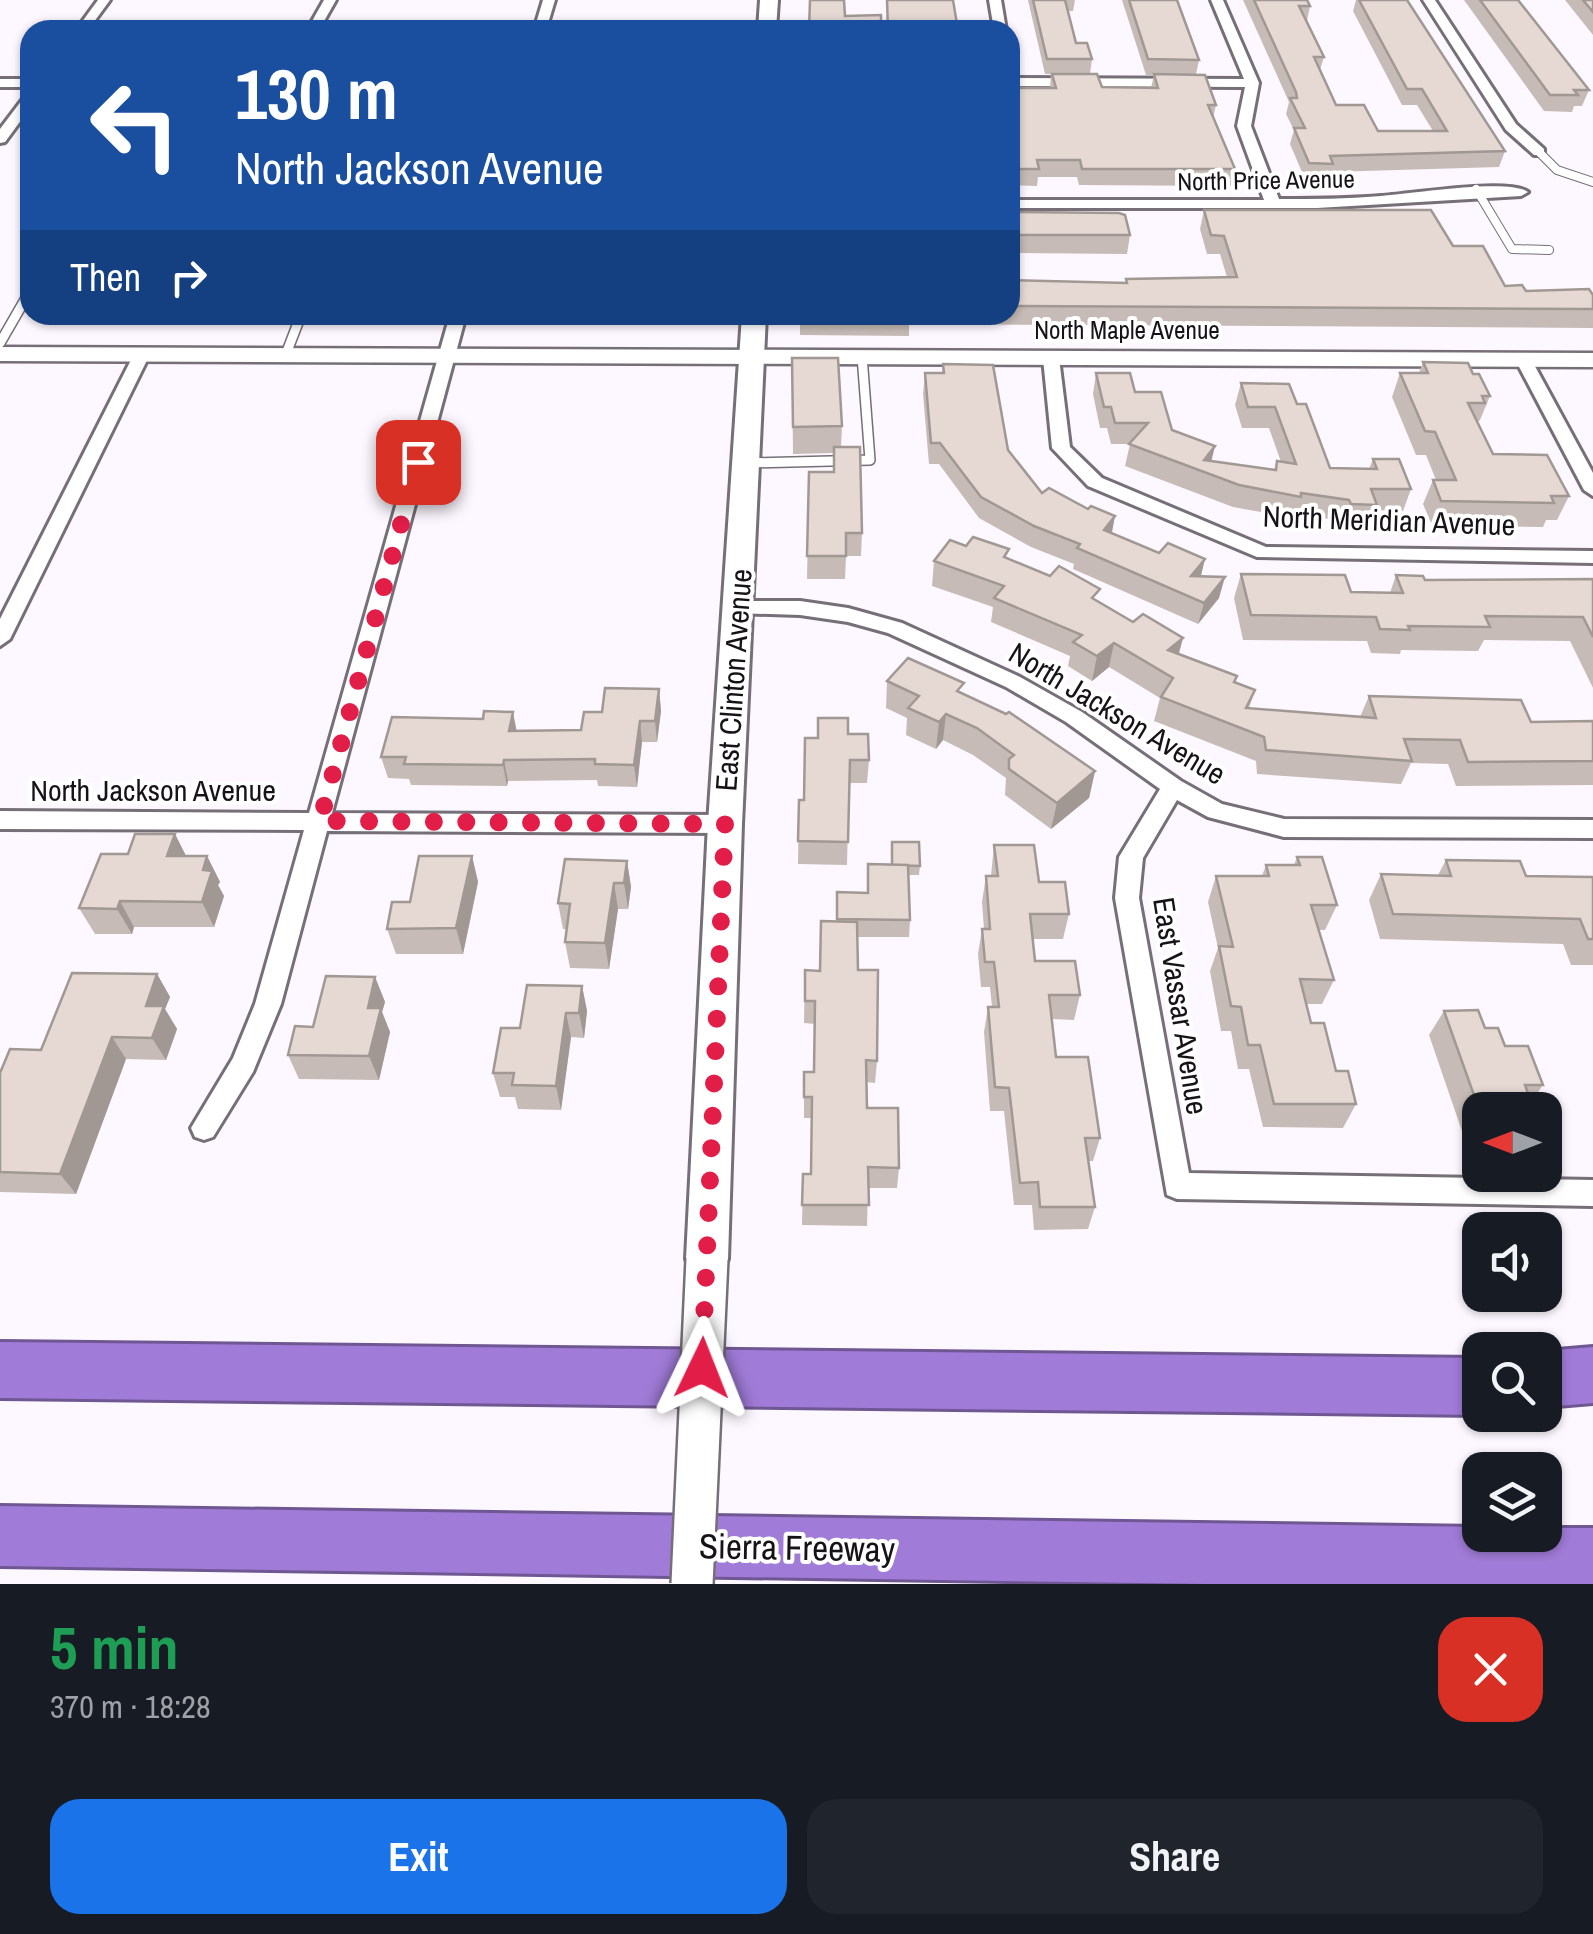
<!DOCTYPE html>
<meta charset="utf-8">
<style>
:root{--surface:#171b24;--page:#20242c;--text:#f1f3f6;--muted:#9ea1a6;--accent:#1a73e8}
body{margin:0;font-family:"Archivo Narrow",sans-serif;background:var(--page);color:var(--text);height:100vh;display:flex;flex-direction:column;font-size:38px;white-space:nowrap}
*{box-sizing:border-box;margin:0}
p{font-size:32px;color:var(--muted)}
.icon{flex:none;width:55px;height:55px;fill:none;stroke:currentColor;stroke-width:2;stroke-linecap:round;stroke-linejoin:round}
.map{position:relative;height:1584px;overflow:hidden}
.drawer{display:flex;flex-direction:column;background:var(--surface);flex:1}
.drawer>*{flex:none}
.hud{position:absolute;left:20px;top:20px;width:1000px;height:305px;border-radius:30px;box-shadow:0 2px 8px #0004;background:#1a4fa0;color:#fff;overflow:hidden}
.needle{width:65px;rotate:270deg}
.buttons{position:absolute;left:1462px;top:1092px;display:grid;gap:20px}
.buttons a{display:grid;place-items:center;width:100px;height:100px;border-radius:20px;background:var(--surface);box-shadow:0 2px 8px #0004;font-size:50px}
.pin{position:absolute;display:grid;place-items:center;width:85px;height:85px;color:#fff;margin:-42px;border-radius:20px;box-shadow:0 5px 15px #0006}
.me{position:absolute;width:110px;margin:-55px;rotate:2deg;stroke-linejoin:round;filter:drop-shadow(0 0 8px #0008)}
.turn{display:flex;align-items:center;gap:35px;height:210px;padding:0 50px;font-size:45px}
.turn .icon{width:130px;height:130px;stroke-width:2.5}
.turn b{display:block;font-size:70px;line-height:85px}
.then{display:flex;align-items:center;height:95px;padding:0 50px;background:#0003;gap:20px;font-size:38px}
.round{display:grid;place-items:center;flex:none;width:105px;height:105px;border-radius:30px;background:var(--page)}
.summary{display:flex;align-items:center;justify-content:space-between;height:170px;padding:0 50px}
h1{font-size:60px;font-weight:700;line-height:75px;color:#1e9e55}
.primary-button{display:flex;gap:20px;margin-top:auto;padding:20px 50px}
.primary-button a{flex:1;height:115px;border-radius:30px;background:var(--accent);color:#fff;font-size:40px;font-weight:700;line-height:115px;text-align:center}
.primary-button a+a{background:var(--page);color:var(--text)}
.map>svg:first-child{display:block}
</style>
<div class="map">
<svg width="1593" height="1584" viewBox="0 0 1593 1584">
<rect width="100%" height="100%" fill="#fdf8ff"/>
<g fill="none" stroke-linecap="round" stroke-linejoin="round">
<defs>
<g id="service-far1">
<path d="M1539 152 1557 170 1593 182"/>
<path d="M1476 189 1512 249 1549 250"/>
</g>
<g id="service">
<path d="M0 343 30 291"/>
<path d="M286 354 301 315"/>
<path d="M747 463 870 460 862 356"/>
</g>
<g id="minor">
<path d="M98 0H110L88 30H76Z"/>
<path d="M324 0H336L319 30H307Z"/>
<path d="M543 0H555L546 30H534Z"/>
<path d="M989 0H1001L1006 30H994Z"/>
<path d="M1211 0H1223L1259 83 1251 126 1279 199C1313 199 1347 199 1381 196 1411 194 1508 178 1528 192L1521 196 1317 208H1010V200H1264L1237 126 1245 87 1010 86V78L1244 79Z"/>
<path d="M1423 0H1435L1516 124 1544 149V155H1534L1506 130Z"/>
<rect x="0" y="79" width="30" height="8"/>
<path d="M30 95V108L5 142 0 143V129L25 96Z"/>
<path d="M450 315H466L332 813 725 815 733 818 736 824 733 830 725 833 327 831 281 1004 253 1072 213 1137 204 1140 195 1137 191 1128 233 1058 255 1004 304 830 0 829V811L309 813Z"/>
<path d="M142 349 150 354 10 639 0 646V619L134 354Z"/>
<path d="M1051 353 1059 358 1070 447 1102 478 1266 547 1593 551V563L1257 557 1088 486 1052 448 1043 358Z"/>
<path d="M1523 354 1531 359 1593 473V496L1584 490 1515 359Z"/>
<path d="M740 601H800L848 608 902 623 1020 677 1082 712 1181 781 1222 804 1284 819 1593 820V838L1284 837 1208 817 1177 800 1143 858 1139 898 1189 1173 1593 1180V1206L1177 1199 1167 1195 1115 898 1119 857 1160 789 1066 722 1006 687 888 633 848 622 800 615 733 613 730 608 733 603Z"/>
</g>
<path id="tertiary" d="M0 347 1593 353V367L0 361Z"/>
<g id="secondary">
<path d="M760 0H778L776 30H758Z"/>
<path d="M742 315H766L742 824 728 1259 722 1273 707 1279 692 1273 686 1259 708 824Z"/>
</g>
<g id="motorway">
<path d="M0 1342 1480 1358 1481 1415 0 1398Z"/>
<path d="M1593 1347V1403L1545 1407V1351Z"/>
<path d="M0 1506 1480 1527V1535H1545V1528H1593V1584H1208L0 1566Z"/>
</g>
</defs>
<!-- service-far1 casing -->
<use href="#service-far1" stroke="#766f78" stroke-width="10"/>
<!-- service casing -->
<use href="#service" stroke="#766f78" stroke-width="12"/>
<!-- minor casing -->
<use href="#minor" stroke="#766f78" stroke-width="6"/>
<!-- tertiary casing -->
<use href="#tertiary" stroke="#766f78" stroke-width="5"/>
<!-- secondary casing -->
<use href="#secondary" stroke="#766f78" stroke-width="6"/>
<!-- motorway casing -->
<use href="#motorway" stroke="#6f5793" stroke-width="6"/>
<!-- service-far1 -->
<use href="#service-far1" stroke="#fff" stroke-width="8"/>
<!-- service -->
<use href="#service" stroke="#fff" stroke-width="9"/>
<!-- minor -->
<use href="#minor" fill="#fff" fill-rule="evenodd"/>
<!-- tertiary -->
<use href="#tertiary" fill="#fff" fill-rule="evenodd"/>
<!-- secondary -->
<use href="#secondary" fill="#fff" fill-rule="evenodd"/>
<!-- motorway -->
<use href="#motorway" fill="#a07bd7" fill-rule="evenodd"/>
<defs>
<path id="secondary-bridge" d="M692 1584 707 1259"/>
</defs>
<!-- secondary-bridge casing -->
<use href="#secondary-bridge" stroke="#766f78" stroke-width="46" stroke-linecap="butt"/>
<!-- secondary-bridge -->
<use href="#secondary-bridge" stroke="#fff" stroke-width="41"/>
</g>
<!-- wall -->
<g fill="#c6bbb6">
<path d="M1028 0H1075L1073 11H1068L1076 43 1092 59 1090 74 1102 87 1151 88 1154 75H1146L1122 0H1177L1199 60 1196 74 1216 105 1213 118 1235 169 1231 186 1079 185 1077 177H1038L1037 186 1010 185V88H1050L1051 74H1045Z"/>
<path d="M1243 0H1307L1310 6 1307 21 1324 57 1320 70 1336 105 1378 131H1433L1417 105H1402L1353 11 1356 0H1407L1505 151 1499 167 1330 172 1328 180 1305 179 1290 144 1294 130 1286 114 1289 102Z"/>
<path d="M1464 0H1518L1589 90 1582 106H1574L1572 112 1544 111Z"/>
<path d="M1565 0H1593V35Z"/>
<path d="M1204 210 1453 246 1505 286 1526 291 1593 295V328L909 324V336L800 335V315H1010V280L1126 283V279L1227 277 1220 254H1207L1200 229Z"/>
<path d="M1010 212 1130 235 1127 254 1010 253Z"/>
<path d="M792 358 842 426 841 447 862 533 861 556H846L845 579H807L809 472H833L834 453 793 454Z"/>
<path d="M1423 362 1473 374 1490 396 1480 420 1477 422 1493 454 1569 496 1557 520H1546L1543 527 1432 525 1423 504 1433 480H1436L1426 455H1416L1392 397 1400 373H1419Z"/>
<path d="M943 364 1042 493 1112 533 1201 576 1219 598 1198 624 1073 569 1074 564 1031 547 979 518 939 464H929L923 394 925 373H942Z"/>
<path d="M1096 373 1135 392 1172 430 1211 461 1274 470 1277 461 1281 462 1269 428H1242L1235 405 1241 383 1297 404 1330 468 1369 469 1373 459 1411 489 1403 511 1375 510 1369 526H1344L1342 521 1295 514 1294 518 1233 507 1125 466 1130 444H1111L1107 428H1100L1093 394Z"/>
<path d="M966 546 1008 558 1097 601 1133 622 1183 638 1179 654 1235 683 1255 690 1249 708 1360 717 1369 696 1531 722 1593 721V785L1456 786 1448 764 1411 763 1401 784 1257 774 1256 761 1154 721 1160 698 1109 667 1092 681 1068 666 1070 656 991 622 993 607 932 586 934 561Z"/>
<path d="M1241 574 1351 592 1390 593 1396 575 1425 580 1593 579V688L1570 641 1484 640 1478 651 1401 650 1400 654 1371 653 1367 641 1243 640 1234 598Z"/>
<path d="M887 681 962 694 1095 771 1089 798 1051 829 1005 795 1006 778 973 755 943 740 936 749 906 735 907 718 886 708Z"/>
<path d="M659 689 661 711 657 742H642L637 787 598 786 597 780 508 781 507 786 411 785 409 779 388 778 381 757 483 719 517 731 581 730 602 712Z"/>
<path d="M848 734 869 760 867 783H849L847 865 798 864 799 800H804L818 738Z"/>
<path d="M175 834 186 856H207L220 882 218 885 224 896 214 927H134L132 934H95L79 908 128 854Z"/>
<path d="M892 842 920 866 919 875H909L910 920 909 937H857L858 970 877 1061 875 1083 866 1082 867 1108 899 1168 897 1188H868L867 1226 802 1225 803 1174H811L812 1118H804V1072H814L815 1024 804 1023 805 970 820 971 837 921V892L867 893 868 864 891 865Z"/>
<path d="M994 845 1039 882 1069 914 1063 939H1032L1035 961 1080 995 1074 1020 1052 1019 1056 1057 1100 1138 1093 1161H1088L1095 1207 1088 1229 1034 1230 1032 1205H1014L1004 1111H990L984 1032 988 1007H992L990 987H981L978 954 982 929H984L982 902 986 876H991Z"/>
<path d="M472 856 478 882 463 954H396L387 929 410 902Z"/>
<path d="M1297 857 1337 905 1325 930H1319L1334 980 1322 1004H1306L1311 1023 1336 1071 1356 1104 1343 1128 1263 1127 1249 1069H1238L1231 1031H1221L1210 971 1218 948 1208 902 1216 876H1262L1266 865H1294Z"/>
<path d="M1446 860 1526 876 1593 877V965H1571L1563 944 1380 939 1369 900 1381 874 1438 875Z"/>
<path d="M627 861 631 887 628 909H618L609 969 570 968 565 942 567 929H563L558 903Z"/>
<path d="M157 974 170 997 165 1009 177 1029 166 1060 126 1059 76 1194 0 1192V1073L41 1050Z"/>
<path d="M375 977 385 1002 382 1012 390 1032 379 1080 299 1079 288 1055 313 1027Z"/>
<path d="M582 986 587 1011 584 1038 571 1037 561 1110 518 1109 515 1097H500L493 1073 520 1028Z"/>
<path d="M1444 1011 1485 1028 1543 1085 1531 1102 1480 1110V1136L1464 1137 1429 1035Z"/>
</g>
<!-- shaded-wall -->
<g fill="#a19894">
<path d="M1215 446 1210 467 1204 460Z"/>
<path d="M1115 516 1111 538 1104 530Z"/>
<path d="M1205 559 1200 580 1186 597 1191 576Z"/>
<path d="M1225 577 1219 598 1198 624 1204 603Z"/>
<path d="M1183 638 1176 662 1162 674 1168 650Z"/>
<path d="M1114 643 1109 667 1092 681 1097 656Z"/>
<path d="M659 689 661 711 657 742 655 721Z"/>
<path d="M513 712 517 733 509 731Z"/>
<path d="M946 714 943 740 936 749 939 722Z"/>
<path d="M640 721 642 742 637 787 634 765Z"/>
<path d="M504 760 508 781 507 786 503 765Z"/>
<path d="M1095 771 1089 798 1051 829 1057 803Z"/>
<path d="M175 834 188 860 167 856Z"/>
<path d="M207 856 220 882 218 885 224 896 214 927 202 902 203 870Z"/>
<path d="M472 856 478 882 463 954 456 928Z"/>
<path d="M627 861 631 887 628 909 624 883Z"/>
<path d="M614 883 618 909 609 969 605 943Z"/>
<path d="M120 901 134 927 132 934 117 909Z"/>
<path d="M157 974 170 997 165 1009 177 1029 166 1060 152 1038 146 1006Z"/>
<path d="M375 977 385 1002 382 1012 390 1032 379 1080 369 1056 368 1008Z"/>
<path d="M582 986 587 1011 584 1038 579 1013Z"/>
<path d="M566 1013 571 1037 561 1110 556 1086Z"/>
<path d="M112 1037 126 1059 76 1194 60 1174Z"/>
</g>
<!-- building -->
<g fill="#e6d9d4" stroke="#a19894" stroke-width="2.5">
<path d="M810 0H844L845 16 881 15V30H809Z"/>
<path d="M887 0H953L958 30H888Z"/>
<path d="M1033 0H1065L1076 43H1087L1092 59H1047Z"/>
<path d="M1129 0H1177L1199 60 1148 59Z"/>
<path d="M1254 0H1307L1310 6H1299L1324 57H1314L1336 105H1364L1378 131H1447L1422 89H1407L1359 0H1407L1505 151 1330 156 1333 164 1309 163 1294 128H1305L1290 98H1297L1296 92Z"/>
<path d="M1480 0H1518L1589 90H1574L1578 95H1550Z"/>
<path d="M1583 0H1593V12Z"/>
<path d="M1052 74H1097L1102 87 1158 88 1154 74 1205 75 1216 105H1208L1235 169H1082L1080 160H1037L1039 169H1010V88H1056Z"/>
<path d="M1204 210H1431L1453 246H1483L1505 286 1522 285 1526 291 1589 289 1593 295V309L1010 306V280L1127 283 1126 279 1237 277 1224 236 1211 235Z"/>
<path d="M1010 212 1119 213 1125 215 1130 235H1010Z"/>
<path d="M800 315H910V318L800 317Z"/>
<path d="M792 358H838L842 426 793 427Z"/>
<path d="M1423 362 1468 363 1473 374H1479L1490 396H1482L1485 403H1468L1493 454 1547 455 1569 496H1551L1554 503 1441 501 1433 480H1456L1435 432 1425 431 1400 373H1428Z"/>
<path d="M943 364 993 365 1008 450 1042 493 1049 488 1088 509 1091 506 1115 516 1104 530 1159 553 1168 543 1205 559 1191 576 1225 577 1204 603 1077 548 1080 544 1034 526 981 497 940 443H931L925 373H944Z"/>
<path d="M1096 373H1130L1135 392H1161L1172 430 1215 446 1204 460 1276 470 1277 461 1296 464 1275 407H1248L1241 383 1289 384 1297 404H1306L1330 468 1377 469 1373 459H1399L1411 489H1371L1377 505 1351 504 1349 500 1301 493V497L1239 485 1129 444 1148 423H1115L1111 407H1104Z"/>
<path d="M834 447H860L862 533H846V556H807L809 472H834Z"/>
<path d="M973 537 1009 549 1004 557 1050 576 1059 566 1100 589 1092 598 1133 622 1143 614 1183 638 1168 650 1237 676 1234 682 1255 690 1246 708 1376 718 1369 696 1521 700 1531 722 1593 721V761L1468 762 1460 740 1404 739 1412 761 1266 750 1264 737 1161 697 1173 678 1114 643 1097 656 1073 642 1082 635 994 598 1004 586 934 561 950 540 966 546Z"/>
<path d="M1241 574 1345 575 1351 592 1403 593 1396 575 1423 576 1425 580 1593 579V637L1583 617 1485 616 1490 627 1408 626 1410 630 1380 629 1376 617 1251 615Z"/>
<path d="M908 658 964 683 957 691 1006 714 1009 712 1095 771 1057 803 1009 769V759L1014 755 977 728 946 714 939 722 908 708 919 696 887 681Z"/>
<path d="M605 688 659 689 655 721H640L634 765 595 764V759L504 760 503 765 404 764 406 757H381L392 717 483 719 484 711 513 712 509 731 581 730 584 712H602Z"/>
<path d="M818 718H848V734H868L869 760H850L848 842 798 841 799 800H804L805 738H818Z"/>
<path d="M135 834H175L167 856H207L203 870 212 871 202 902 120 901 117 909 79 908 101 854H128Z"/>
<path d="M892 842H919L920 866 892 865Z"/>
<path d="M994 845H1034L1039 882H1065L1069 914H1030L1035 961H1075L1080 995H1049L1056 1057H1088L1100 1138H1085L1095 1207H1040L1038 1182 1020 1183 1009 1088 995 1087 988 1007H999L994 962H985L982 929H990L986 876H998Z"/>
<path d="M419 856H472L456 928 387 929 392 902H410Z"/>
<path d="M1297 857H1322L1337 905H1311L1334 980 1300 979 1311 1023H1324L1336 1071H1348L1356 1104H1274L1260 1045H1248L1241 1007 1231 1006 1219 946 1233 947 1216 876H1269L1266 865H1300Z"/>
<path d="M565 859 627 861 624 883H614L605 943 565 942 570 904 558 903Z"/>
<path d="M1446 860 1520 861 1526 876 1593 877V939H1588L1580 919 1393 914 1381 874 1451 876Z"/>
<path d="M868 864 908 865 910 920 837 919V892L868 893Z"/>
<path d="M821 921 857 922 858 970H878L877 1061 866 1060 867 1108H898L899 1168 868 1167 869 1205H802L803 1174H811L812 1097H804V1072H814L815 1001H805V970L820 971Z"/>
<path d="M72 973 157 974 146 1006H164L152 1038 112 1037 60 1174 0 1172V1073L10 1049 41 1050Z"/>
<path d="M326 976 375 977 368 1008H381L369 1056 288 1055 295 1026 313 1027Z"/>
<path d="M527 985 582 986 579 1013H566L556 1086 512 1085 514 1073H493L501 1028H520Z"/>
<path d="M1478 1010 1485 1028H1498L1505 1046H1528L1543 1085H1525L1534 1110H1480V1112L1444 1011Z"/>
</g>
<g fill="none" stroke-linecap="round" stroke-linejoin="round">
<!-- route -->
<path stroke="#e11d48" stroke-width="18" stroke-dasharray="0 32.4" d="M418 462 320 821 725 824 702 1368"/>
</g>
<g text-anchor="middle" stroke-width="8" stroke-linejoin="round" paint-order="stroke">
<!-- far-street labels -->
<g font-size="25" fill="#151316" stroke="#fff">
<text transform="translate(1266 180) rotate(-1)" y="9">North Price Avenue</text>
<text x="1127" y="339">North Maple Avenue</text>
</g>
<!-- street labels -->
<g font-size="30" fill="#151316" stroke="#fff">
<text transform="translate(1389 521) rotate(2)" y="10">North Meridian Avenue</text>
<text transform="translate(734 680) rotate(-86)" y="10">East Clinton Avenue</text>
<text transform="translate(1117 714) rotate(31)" y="10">North Jackson Avenue</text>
<text x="153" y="801">North Jackson Avenue</text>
<text transform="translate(1180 1006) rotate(81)" y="10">East Vassar Avenue</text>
</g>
<!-- near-street labels -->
<g font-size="35" fill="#151316" stroke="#fff">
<text transform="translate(797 1548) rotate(1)" y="12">Sierra Freeway</text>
</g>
</g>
</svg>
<div class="buttons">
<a><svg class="needle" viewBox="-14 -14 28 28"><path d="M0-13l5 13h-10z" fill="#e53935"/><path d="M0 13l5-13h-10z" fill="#9ea1a6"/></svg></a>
<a><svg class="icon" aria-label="sound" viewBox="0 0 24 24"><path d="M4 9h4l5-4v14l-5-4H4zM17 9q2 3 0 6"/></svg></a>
<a><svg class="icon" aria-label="search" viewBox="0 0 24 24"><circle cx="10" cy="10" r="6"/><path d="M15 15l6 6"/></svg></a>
<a><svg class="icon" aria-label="layers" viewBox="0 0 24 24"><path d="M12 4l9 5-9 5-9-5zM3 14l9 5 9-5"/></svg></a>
</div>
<div class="pin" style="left:418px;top:462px;background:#d93025"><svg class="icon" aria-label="arrive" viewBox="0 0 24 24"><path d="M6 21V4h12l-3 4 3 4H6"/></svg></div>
<svg class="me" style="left:702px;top:1368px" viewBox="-20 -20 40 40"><path d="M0-17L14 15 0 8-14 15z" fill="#e11d48" stroke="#fff" stroke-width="4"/></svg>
<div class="hud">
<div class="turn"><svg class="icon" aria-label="left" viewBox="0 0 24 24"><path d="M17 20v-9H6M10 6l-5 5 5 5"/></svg><div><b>130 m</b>North Jackson Avenue</div></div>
<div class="then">Then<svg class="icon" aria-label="right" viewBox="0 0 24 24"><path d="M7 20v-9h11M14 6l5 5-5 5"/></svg></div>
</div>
</div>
<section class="drawer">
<div class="summary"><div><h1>5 min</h1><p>370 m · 18:28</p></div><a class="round" style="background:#d93025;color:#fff"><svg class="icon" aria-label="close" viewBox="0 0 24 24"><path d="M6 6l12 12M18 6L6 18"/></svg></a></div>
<div class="primary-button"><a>Exit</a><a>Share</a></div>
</section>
